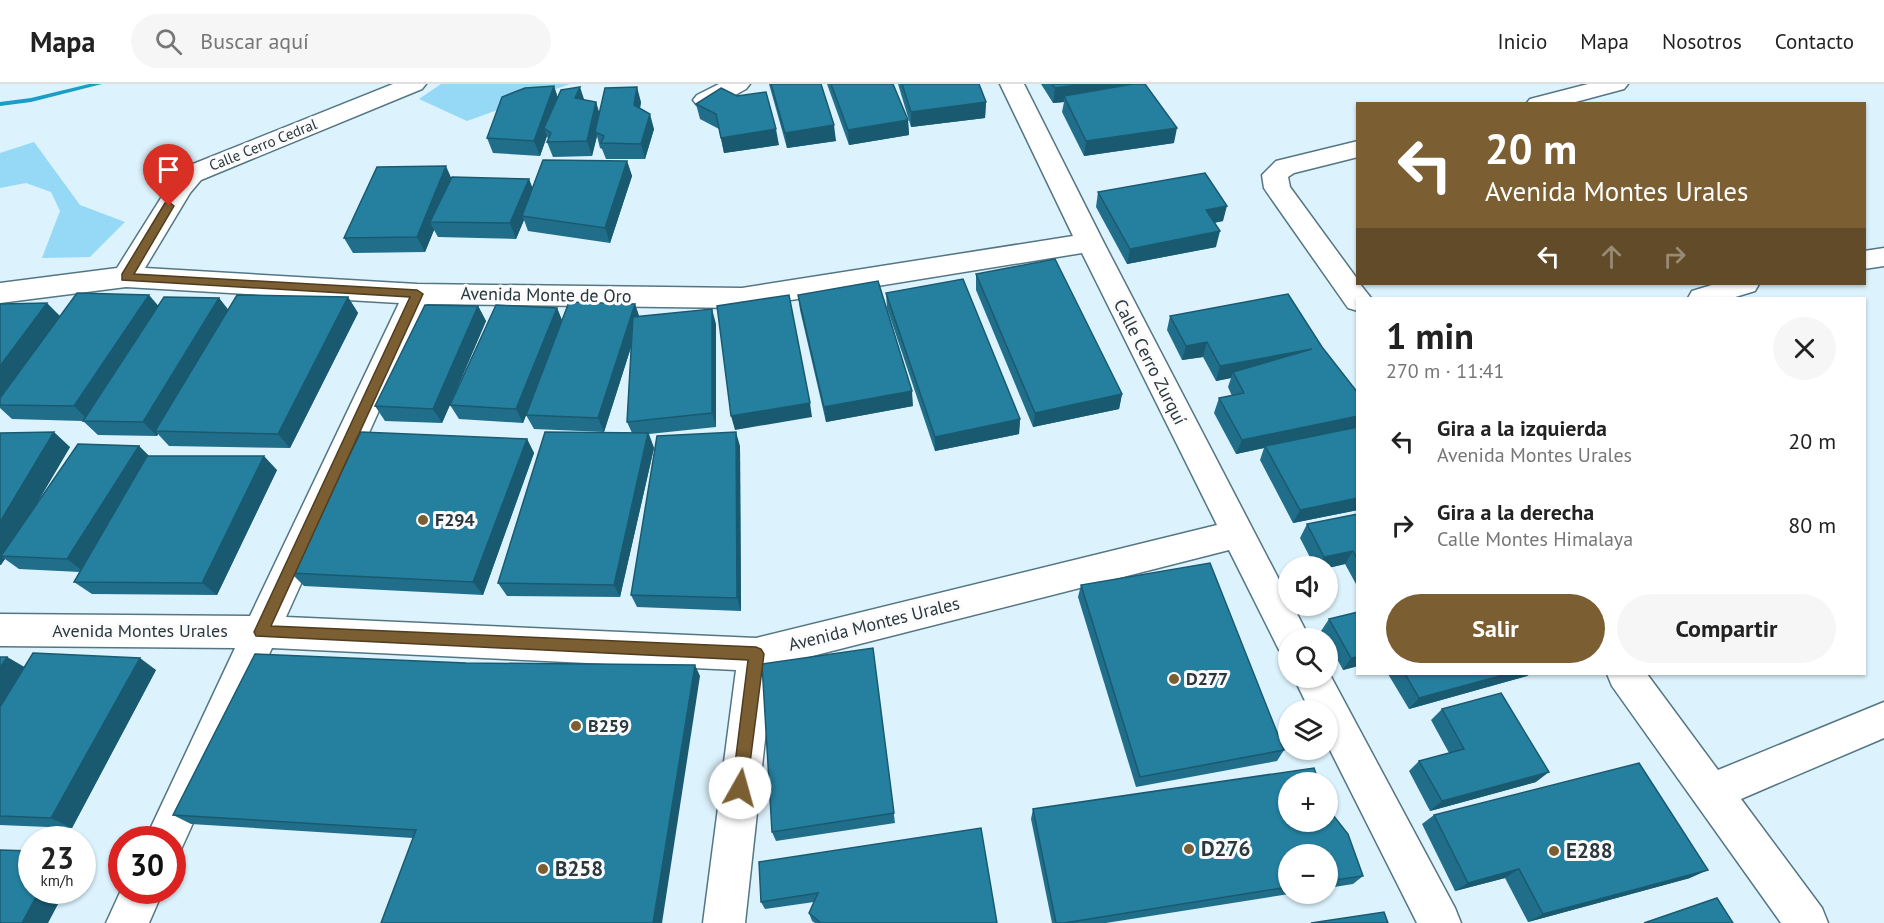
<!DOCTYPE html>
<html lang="es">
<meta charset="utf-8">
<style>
:root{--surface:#fff;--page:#f6f6f6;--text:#222;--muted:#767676;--line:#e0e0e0;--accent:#7b5e32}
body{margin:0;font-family:"PT Sans",sans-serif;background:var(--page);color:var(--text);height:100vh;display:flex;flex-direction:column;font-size:22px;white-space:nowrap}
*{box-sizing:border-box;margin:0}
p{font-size:20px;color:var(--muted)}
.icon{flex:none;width:33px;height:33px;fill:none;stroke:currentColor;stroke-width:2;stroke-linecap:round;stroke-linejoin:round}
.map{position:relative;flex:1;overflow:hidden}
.sheet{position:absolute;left:1356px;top:213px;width:510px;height:378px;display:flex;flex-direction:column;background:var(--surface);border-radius:0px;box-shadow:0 2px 4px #0004}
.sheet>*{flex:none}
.guide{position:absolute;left:1356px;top:18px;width:510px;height:183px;border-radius:0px;box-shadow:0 2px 4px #0004;background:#7b5e32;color:#fff;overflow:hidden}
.fabs{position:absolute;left:1278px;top:472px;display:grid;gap:12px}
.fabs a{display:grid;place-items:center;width:60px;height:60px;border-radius:50%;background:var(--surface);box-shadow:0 2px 4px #0004;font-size:30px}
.speed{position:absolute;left:18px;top:742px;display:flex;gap:12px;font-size:30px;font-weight:700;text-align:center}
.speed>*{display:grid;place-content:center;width:78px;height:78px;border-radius:50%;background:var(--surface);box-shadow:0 2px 4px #0004;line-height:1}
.speed small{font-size:15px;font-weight:400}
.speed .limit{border:9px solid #d22;background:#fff;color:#111}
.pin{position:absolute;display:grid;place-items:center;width:51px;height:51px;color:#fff;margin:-62px -26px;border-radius:50% 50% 50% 0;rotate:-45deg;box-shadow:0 0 6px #0007}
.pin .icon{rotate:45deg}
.me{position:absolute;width:66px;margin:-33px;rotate:7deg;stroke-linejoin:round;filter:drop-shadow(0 0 4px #0008)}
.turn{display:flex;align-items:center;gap:21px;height:126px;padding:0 30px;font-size:27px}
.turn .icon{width:78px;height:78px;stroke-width:2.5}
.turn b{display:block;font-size:42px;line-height:51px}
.lanes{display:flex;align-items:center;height:57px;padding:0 30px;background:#0003;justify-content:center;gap:30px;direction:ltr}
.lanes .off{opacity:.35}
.round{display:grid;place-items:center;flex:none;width:63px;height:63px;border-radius:32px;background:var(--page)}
.head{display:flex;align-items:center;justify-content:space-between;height:102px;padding:0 30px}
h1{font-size:36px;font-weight:800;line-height:45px}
.action{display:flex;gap:12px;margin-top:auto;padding:12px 30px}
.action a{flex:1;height:69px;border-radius:36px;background:var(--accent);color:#fff;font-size:24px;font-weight:800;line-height:69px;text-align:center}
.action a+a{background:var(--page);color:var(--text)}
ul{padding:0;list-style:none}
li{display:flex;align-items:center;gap:18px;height:84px;padding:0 30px}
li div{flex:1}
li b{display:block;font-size:22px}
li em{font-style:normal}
header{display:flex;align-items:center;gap:36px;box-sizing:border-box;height:84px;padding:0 30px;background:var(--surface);border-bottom:2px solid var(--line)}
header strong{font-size:28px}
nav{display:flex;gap:33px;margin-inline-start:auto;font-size:21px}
.search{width:420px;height:54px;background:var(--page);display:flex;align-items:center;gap:15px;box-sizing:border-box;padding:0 21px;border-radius:33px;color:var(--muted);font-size:22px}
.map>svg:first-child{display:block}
</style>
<header>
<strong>Mapa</strong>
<div class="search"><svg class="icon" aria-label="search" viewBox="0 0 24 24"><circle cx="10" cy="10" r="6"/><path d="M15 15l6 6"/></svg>Buscar aquí</div>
<nav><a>Inicio</a><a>Mapa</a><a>Nosotros</a><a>Contacto</a></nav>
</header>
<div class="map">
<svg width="1884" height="839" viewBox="0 0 1884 839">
<rect width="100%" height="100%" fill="#dcf2fc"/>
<!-- green -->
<g fill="#95d9f6">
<path d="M441 0H570L467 37 419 15Z"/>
<path d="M34 58 80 121 125 138 90 173 42 174 60 127 51 108 26 99 0 104V69Z"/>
</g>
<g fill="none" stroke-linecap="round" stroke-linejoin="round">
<!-- stream -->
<path fill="#1b9dc7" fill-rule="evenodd" d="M89 0H102L31 18 0 22V18L31 14Z"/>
<defs>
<g id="minor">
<path d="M393 0H426L422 5 201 96 190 109 145 184 417 200 742 204 1073 152 1000 0H1024L1104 159 1288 513V522H1293L1310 555H1288V570L1279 566 1229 466 773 582 745 839H703L736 586 272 564 179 770 172 773V756H145L235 564 0 562V530L250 532 399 219 126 203 0 219V199L117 184 171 98 183 84ZM1082 169 1217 441 756 554 286 533 427 220 742 224Z"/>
<path d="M719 0H750L746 5C731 13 714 25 697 21L693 16 697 11Z"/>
<path d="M1588 0H1628L1624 5 1568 20H1526L1530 15Z"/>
<path d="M1358 57V73L1294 89 1288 93 1290 103 1358 196V200H1360L1371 214H1358V227L1348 224 1268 110 1264 104 1262 91 1276 77Z"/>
<path d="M1884 164V182L1864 185V167Z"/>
<path d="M1715 200H1759L1755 207 1732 214H1688L1692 207Z"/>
<path d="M1328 587 1455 824 1461 839H1417L1328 662V627H1310L1294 594H1328Z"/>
<path d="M1607 590H1647L1718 686 1884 618V654L1741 715 1822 824 1828 839H1781L1612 602Z"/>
<path d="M122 804V807H163L149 839H106Z"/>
</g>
</defs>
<!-- minor casing -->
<use href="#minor" stroke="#547684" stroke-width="3"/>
<!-- minor -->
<use href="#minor" fill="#fff" fill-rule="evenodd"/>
</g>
<!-- wall -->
<g fill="#206e8a">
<path d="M769 0H821L836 57 787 64Z"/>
<path d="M827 0H893L908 36 909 51 849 61Z"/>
<path d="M898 0H979L986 18 985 34 911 43Z"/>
<path d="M1041 0H1145L1174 59 1084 72 1062 28 1064 18 1053 19Z"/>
<path d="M554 2 558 14 584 16 596 18 599 30 641 18 640 24 654 45 645 75H606L602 65 600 64 597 52 592 72 553 73 547 58 548 55 547 52 540 72 493 69 487 54Z"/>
<path d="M696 20 779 61 724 69 719 45 700 35Z"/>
<path d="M627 77 632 92 610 159 528 147 524 136 516 155 438 153 434 146 425 168 353 169 344 154 451 94 529 95 532 104Z"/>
<path d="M1098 108 1223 137 1214 139 1216 163 1127 180 1096 123Z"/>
<path d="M976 190 1122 310 1119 325 1033 343 976 206Z"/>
<path d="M886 209 1020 335 1019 350 935 367 887 224Z"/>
<path d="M1288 210 1358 426 1293 439 1260 376 1264 364 1236 370 1214 329 1219 314 1232 312 1228 303 1231 294 1216 297 1203 273 1182 276 1167 246 1170 232Z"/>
<path d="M798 211 913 322 826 338 800 226Z"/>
<path d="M348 213 358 229 290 364 169 362 158 350 157 352 98 351 83 337 12 335 0 324V220L60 232 159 222 219 214 228 226Z"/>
<path d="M635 220 639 232 716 240V343L649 350 654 364 620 513 507 512 498 499 632 349 627 338 631 263 604 348 534 345 526 331 523 339 459 335 450 321 442 339 385 337 375 322 478 222 486 237 452 317 557 224 562 236Z"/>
<path d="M0 349 70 363 37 419 139 362 149 372 277 386 217 511 92 510 74 498 80 488 19 485 5 475 0 481Z"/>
<path d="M527 355 534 369 483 511 304 502 291 489Z"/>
<path d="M740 362 741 527 637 523 631 511Z"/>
<path d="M1358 430V499L1356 500 1345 480 1328 484 1315 483 1300 454 1307 440Z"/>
<path d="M1081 501 1284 666 1277 677 1136 703 1078 513Z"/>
<path d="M1329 535 1358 582 1343 586 1328 558V555H1326L1321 547Z"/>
<path d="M873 564 895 739 776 757 772 748Z"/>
<path d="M0 573H7L24 583 156 586 72 744 0 741Z"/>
<path d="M1388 590H1530L1527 592 1409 625Z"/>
<path d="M700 592 413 754 191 740 173 731Z"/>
<path d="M1442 625 1536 698 1430 727 1409 687 1419 677 1449 669 1431 636Z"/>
<path d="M1314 684 1319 699H1288V738H1328V722L1329 726 1348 750 1363 792 1353 800 1328 804V771H1288L1289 810 1106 839H1052L1031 735 1033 725Z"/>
<path d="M1434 731 1690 794 1528 838 1505 794 1455 807 1422 740Z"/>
<path d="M759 778 997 839H815L812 837 809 829 814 818 765 825 761 818Z"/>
</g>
<!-- shaded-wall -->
<g fill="#1a5a70">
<path d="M1084 0H1142L1064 12V18L1053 19 1055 4Z"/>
<path d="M554 2 559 18 544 44 547 52 540 72 534 57Z"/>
<path d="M580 3 585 18 575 14Z"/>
<path d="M637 3 641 18 638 36 634 21Z"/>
<path d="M596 18 601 34 595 48 597 52 592 72 587 57Z"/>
<path d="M986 18 985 34 911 43V28Z"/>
<path d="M650 30 654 45 645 75 641 60Z"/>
<path d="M908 36 909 51 849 61 848 46Z"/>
<path d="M834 41 836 57 787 64 785 49Z"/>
<path d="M1177 44 1174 59 1084 72 1086 57Z"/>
<path d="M776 45 779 61 724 69 721 54Z"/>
<path d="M627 77 632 92 610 159 605 144Z"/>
<path d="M446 82 453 98 430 138 434 146 425 168 417 153Z"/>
<path d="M529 95 535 110 522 132 524 136 516 155 510 139Z"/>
<path d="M1227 122 1223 137 1202 141 1206 126Z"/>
<path d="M1220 147 1216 163 1127 180 1130 165Z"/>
<path d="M149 211 162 226 89 337 74 322Z"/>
<path d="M348 213 358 229 290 364 278 350Z"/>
<path d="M219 214 231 229 155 347 158 350 157 352 143 338Z"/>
<path d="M47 219 62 234 0 318V282Z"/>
<path d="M635 220 640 235 604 348 598 334Z"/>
<path d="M478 222 486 237 442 339 433 325Z"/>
<path d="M557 224 563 239 523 339 516 325Z"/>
<path d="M712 225 716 240V343L712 329Z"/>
<path d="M1207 258 1203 273 1182 276 1186 262Z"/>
<path d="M1312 265 1233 288 1231 294 1216 297 1220 282Z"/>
<path d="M912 307 913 322 826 338 824 323Z"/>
<path d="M1122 310 1119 325 1033 343 1035 329Z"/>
<path d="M810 319 812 333 735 346 731 332Z"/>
<path d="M1358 332V345L1265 362 1264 364 1236 370 1242 356Z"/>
<path d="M1020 335 1019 350 935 367V353Z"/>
<path d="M54 348 70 363 6 472H1L5 475 1 481H0V438Z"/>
<path d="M736 348 740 362 741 527 737 514Z"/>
<path d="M648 349 654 364 620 513 614 501Z"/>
<path d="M527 355 534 369 483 511 473 498Z"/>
<path d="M139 362 153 376 84 488 67 475Z"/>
<path d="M264 372 277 386 217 511 202 499Z"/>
<path d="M1358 414V426L1293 439 1300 426Z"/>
<path d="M1353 467 1345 480 1328 484 1318 483 1324 473Z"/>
<path d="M7 573 26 584 0 631V584Z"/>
<path d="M1358 573V582L1343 586 1351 574Z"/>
<path d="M140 574 156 586 72 744 51 734Z"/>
<path d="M695 581 700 592 662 839H653Z"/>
<path d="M1507 590H1530L1527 592 1409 625 1419 614Z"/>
<path d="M1549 688 1536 698 1430 727 1442 717Z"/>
<path d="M1519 785 1505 794 1455 807 1468 799Z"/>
<path d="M1708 786 1690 794 1528 838 1543 830Z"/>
<path d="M39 807H65L48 839H22Z"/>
</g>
<!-- building -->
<g fill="#2580a0" stroke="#1a5a70" stroke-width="1.5">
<path d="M771 0H821L834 41 785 49Z"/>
<path d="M831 0H893L908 36 848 46Z"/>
<path d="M902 0H979L986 18 911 28Z"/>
<path d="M1052 0H1084L1055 4Z"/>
<path d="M1133 0H1145L1177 44 1086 57 1064 12Z"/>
<path d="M554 2 534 57 487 54 502 13 525 4Z"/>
<path d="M580 3 575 14 596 18 587 57 547 58 551 49 544 44 561 6Z"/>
<path d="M637 3 634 21 650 30 641 60 601 59 604 52 595 48 605 4Z"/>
<path d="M721 4 737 12 766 8 776 45 721 54 716 30 696 20Z"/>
<path d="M543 76 627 77 605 144 522 132Z"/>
<path d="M446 82 417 153 344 154 377 83Z"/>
<path d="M1205 89 1227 122 1206 126 1220 147 1130 165 1098 108Z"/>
<path d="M452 93 529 95 510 139 430 138Z"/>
<path d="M1055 175 1122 310 1035 329 976 190Z"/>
<path d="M963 195 1020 335 935 353 886 209Z"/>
<path d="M878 197 912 307 824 323 798 211Z"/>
<path d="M77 209 149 211 74 322 0 321V314Z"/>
<path d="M1288 210 1322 263 1358 309V332L1242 356 1219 314 1244 309 1233 288 1312 265 1220 282 1207 258 1186 262 1170 232Z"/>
<path d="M237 211 348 213 278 350 155 347Z"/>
<path d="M789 211 810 319 731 332 717 222Z"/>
<path d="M164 213 219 214 143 338 83 337Z"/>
<path d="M569 218 635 220 598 334 526 331Z"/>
<path d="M47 219 0 282V220Z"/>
<path d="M425 221 478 222 433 325 375 322Z"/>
<path d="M496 221 557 224 516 325 450 321Z"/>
<path d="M712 225V329L627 338 633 233Z"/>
<path d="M1358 343V414L1300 426 1265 362Z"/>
<path d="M54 348 0 438V349Z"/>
<path d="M361 348 527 355 473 498 291 489Z"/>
<path d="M545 348 648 349 614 501 498 499Z"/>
<path d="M736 348 737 514 631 511 657 352Z"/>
<path d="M78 360 139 362 67 475 1 472Z"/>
<path d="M147 372H264L202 499 74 498Z"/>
<path d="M1358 430V476L1353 467 1324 473 1307 440Z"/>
<path d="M1210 479 1284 666 1140 693 1081 501Z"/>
<path d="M1358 528V573L1351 574 1329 535Z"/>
<path d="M873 564 894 729 772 748 762 580Z"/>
<path d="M33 569 140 574 51 734 0 732V623Z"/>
<path d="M255 570 466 579 695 581 653 839H381L416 746 173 731Z"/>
<path d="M0 573H7L0 584Z"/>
<path d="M1405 590H1507L1419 614Z"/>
<path d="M1501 609 1549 688 1442 717 1419 677 1464 665 1442 625Z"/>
<path d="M1639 679 1708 786 1543 830 1519 785 1468 799 1434 731Z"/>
<path d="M1314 684 1319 699H1288V738H1328V722L1329 726 1348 750 1363 792 1328 797V771H1288V803L1064 839H1056L1033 725Z"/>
<path d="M981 744 997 839H821L809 829 818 809 761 818 759 778Z"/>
<path d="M0 766 32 767V807H39L22 839H0Z"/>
<path d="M1717 814 1733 839H1644Z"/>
<path d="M1384 828 1388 839H1311Z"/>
</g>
<!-- route -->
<path fill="#7b5e32" stroke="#503d20" stroke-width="1.5" d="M169 118 174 122 134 190 417 206 423 210 271 542 756 563 761 565 764 570 746 710 740 712 734 710 732 704 748 576 256 552 254 548 410 213 122 196V190L165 119Z"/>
<!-- markers -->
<g fill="#7b5e32" stroke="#fbfbfb" stroke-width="2">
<circle cx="423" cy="436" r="6"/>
<circle cx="1174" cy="595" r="6"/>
<circle cx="576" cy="642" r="6"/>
<circle cx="1189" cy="765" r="6"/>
<circle cx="1554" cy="767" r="6"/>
<circle cx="543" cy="785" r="6"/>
</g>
<g text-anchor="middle" stroke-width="6" stroke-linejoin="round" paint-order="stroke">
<!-- far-street labels -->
<g font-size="15" fill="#29373e" stroke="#fbfbfb">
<text transform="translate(263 61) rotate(-22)" y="5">Calle Cerro Cedral</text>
</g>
<!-- street labels -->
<g font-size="18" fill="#29373e" stroke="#fbfbfb">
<text transform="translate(546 211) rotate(1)" y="6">Avenida Monte de Oro</text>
<text transform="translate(1150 278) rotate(63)" y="6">Calle Cerro Zurquí</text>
<text transform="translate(874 540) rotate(-14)" y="6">Avenida Montes Urales</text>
<text x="140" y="553">Avenida Montes Urales</text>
</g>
<!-- poi labels -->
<g font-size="18" font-weight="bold" fill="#29373e" stroke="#fbfbfb" text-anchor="start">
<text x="435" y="442">F294</text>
<text x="1186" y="601">D277</text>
<text x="588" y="648">B259</text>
</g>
<!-- near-poi labels -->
<g font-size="21" font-weight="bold" fill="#29373e" stroke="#fbfbfb" text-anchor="start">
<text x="1201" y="772">D276</text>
<text x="1566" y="774">E288</text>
<text x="555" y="792">B258</text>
</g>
</g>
</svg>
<div class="fabs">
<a><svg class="icon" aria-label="sound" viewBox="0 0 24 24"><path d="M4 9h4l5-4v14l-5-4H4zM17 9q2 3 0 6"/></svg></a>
<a><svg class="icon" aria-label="search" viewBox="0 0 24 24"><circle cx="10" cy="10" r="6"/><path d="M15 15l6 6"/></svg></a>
<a><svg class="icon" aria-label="layers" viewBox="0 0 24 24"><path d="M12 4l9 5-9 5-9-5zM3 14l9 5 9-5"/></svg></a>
<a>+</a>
<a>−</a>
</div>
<div class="speed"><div>23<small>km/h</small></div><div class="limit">30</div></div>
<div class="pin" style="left:169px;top:122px;background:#d93025"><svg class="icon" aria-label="arrive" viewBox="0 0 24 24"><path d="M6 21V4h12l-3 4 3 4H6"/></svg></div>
<svg class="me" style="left:740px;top:704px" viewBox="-20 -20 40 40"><circle r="19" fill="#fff"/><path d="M0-13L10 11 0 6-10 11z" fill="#7b5e32"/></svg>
<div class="guide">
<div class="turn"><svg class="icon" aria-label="left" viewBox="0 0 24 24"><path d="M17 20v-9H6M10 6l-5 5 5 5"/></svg><div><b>20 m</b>Avenida Montes Urales</div></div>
<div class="lanes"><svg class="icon" aria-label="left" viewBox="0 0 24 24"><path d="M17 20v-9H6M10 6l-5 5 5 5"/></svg><svg class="icon off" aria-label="ahead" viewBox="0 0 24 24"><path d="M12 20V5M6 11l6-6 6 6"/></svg><svg class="icon off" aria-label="right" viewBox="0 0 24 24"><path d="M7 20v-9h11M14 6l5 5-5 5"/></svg></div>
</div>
<section class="sheet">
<div class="head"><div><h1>1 min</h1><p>270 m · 11:41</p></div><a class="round"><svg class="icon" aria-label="close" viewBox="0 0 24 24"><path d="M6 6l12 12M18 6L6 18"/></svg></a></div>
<ul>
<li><svg class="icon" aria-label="left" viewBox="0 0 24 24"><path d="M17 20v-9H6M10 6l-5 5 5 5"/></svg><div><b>Gira a la izquierda</b><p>Avenida Montes Urales</p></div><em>20 m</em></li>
<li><svg class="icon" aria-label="right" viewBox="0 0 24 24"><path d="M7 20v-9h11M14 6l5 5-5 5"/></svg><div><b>Gira a la derecha</b><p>Calle Montes Himalaya</p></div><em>80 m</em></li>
</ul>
<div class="action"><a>Salir</a><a>Compartir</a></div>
</section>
</div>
